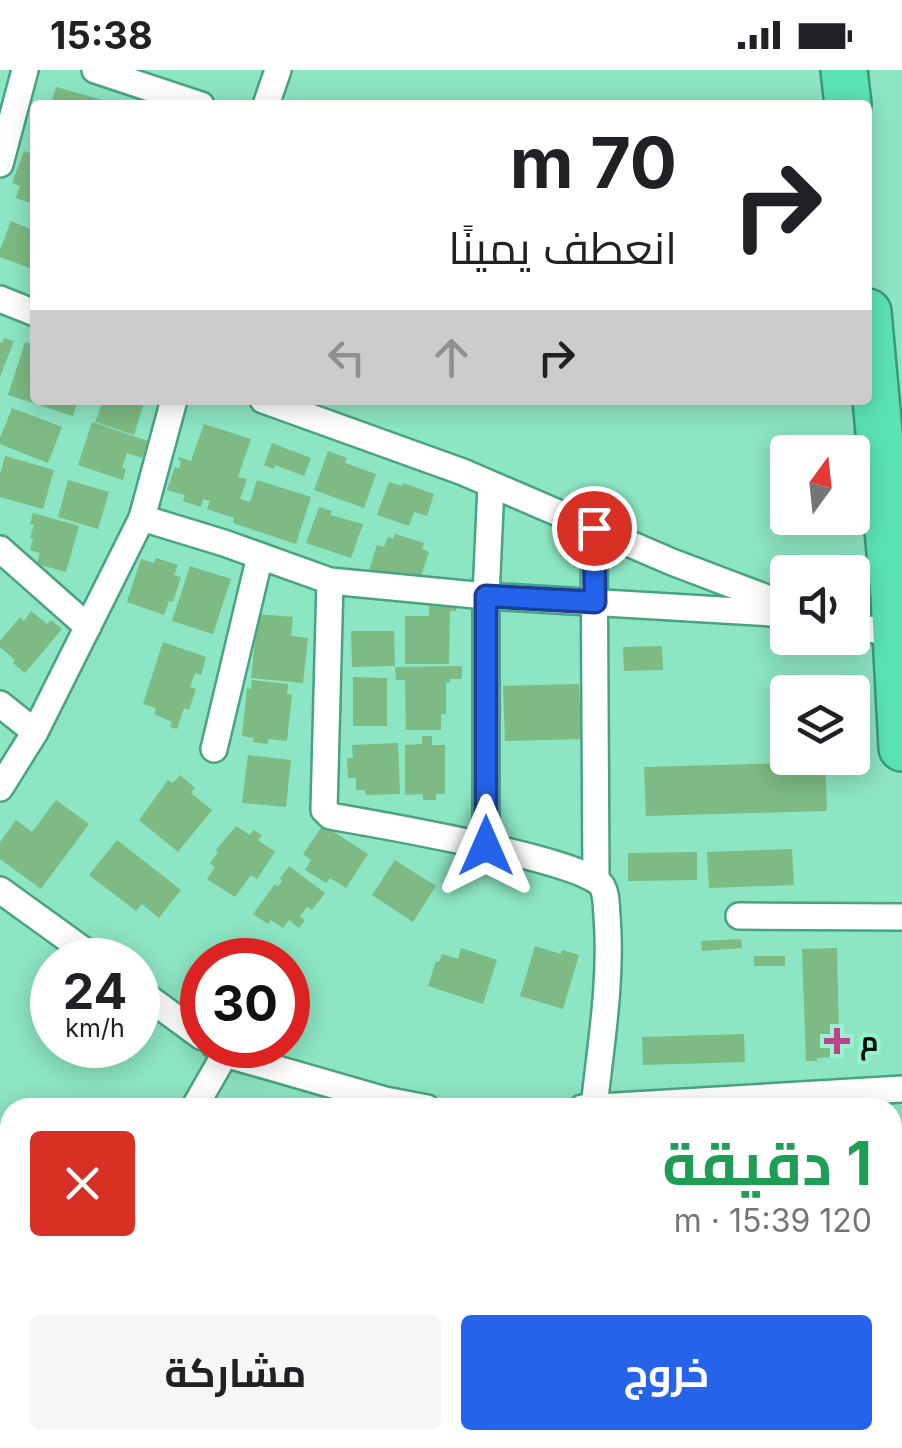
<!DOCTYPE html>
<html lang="ar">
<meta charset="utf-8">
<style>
:root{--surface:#fff;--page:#f6f6f6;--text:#202124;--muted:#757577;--accent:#2563eb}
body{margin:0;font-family:Inter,Cairo,sans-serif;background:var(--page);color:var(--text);direction:rtl;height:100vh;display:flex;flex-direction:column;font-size:38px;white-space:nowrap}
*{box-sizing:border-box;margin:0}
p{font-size:32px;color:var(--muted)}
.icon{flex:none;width:55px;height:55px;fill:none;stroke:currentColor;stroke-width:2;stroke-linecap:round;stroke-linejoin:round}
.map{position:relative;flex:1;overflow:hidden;direction:ltr}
.sheet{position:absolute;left:0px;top:1028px;width:902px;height:352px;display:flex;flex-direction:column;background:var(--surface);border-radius:30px 30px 0 0;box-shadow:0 5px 25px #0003;direction:rtl}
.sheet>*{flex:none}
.hud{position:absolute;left:30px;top:30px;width:842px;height:305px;border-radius:10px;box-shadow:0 5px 25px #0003;direction:rtl;background:#fff;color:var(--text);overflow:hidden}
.needle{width:65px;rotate:15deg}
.tools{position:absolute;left:770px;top:365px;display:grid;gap:20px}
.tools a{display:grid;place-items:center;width:100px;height:100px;border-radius:10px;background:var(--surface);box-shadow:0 5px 25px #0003;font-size:50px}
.speed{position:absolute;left:30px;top:868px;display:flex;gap:20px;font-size:50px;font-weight:700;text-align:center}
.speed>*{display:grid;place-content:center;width:130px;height:130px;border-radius:50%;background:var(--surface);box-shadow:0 5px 25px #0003;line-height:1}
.speed small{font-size:25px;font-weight:400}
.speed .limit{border:15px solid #d22;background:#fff;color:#111}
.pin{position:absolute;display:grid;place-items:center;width:85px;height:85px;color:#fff;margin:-42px;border:5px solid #fff;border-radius:50%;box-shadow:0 2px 10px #0007}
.me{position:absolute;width:110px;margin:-55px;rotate:0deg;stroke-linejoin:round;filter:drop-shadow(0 0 8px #0008)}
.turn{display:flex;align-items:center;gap:35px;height:210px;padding:0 30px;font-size:45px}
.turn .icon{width:130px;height:130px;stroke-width:2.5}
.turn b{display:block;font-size:70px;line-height:85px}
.lanes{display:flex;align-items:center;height:95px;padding:0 30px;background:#0003;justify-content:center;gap:50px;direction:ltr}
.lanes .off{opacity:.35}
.round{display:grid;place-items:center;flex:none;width:105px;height:105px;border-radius:10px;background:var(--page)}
.headline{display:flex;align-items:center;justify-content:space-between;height:170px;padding:0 30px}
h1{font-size:60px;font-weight:700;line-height:75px;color:#1e9e55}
.primary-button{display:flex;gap:20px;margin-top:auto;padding:20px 30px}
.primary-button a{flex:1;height:115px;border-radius:10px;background:var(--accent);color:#fff;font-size:40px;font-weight:700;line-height:115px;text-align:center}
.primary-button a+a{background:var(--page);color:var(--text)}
.status{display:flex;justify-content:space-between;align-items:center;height:70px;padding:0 50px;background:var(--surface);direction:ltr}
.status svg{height:28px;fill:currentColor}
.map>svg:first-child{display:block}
</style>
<div class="status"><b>15:38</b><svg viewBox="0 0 49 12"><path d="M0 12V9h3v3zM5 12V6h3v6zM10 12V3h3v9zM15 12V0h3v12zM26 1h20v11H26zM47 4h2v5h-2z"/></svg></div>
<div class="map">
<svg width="902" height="1378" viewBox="0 0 902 1378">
<rect width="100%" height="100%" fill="#8ce5c3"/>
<!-- building -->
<g fill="#7dba84">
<path d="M56 17 102 30 101 35H51Z"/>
<path d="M24 81 35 85V135L16 128 20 116 12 113Z"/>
<path d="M11 151 35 161V200L0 187V180Z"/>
<path d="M4 268 14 271 0 307V272L2 273Z"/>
<path d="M25 272 35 275V330H78L73 346 8 325Z"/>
<path d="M103 330H145L134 365 95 352Z"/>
<path d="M12 338 62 357 48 393 0 374V368Z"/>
<path d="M92 352 148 371 142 388 127 383 122 398 126 399 123 410 78 395Z"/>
<path d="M204 354 251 369 238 407 247 409 240 429 250 432 257 410 311 427 296 474 233 453 234 448 207 439 210 431 203 429 201 437 183 431 185 425 167 420 175 397 179 399 181 391 178 390 179 387 191 391Z"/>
<path d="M272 373 311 388 304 406 275 395 274 399 264 395Z"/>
<path d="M328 381 347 388 345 393 376 404 364 438 314 420Z"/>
<path d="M5 386 54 400 43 439 0 427V404Z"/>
<path d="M68 410 109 422 98 459 58 447Z"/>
<path d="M389 412 402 416 403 413 434 424 427 446 414 442 409 456 377 445Z"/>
<path d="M319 437 332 441 330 445 363 454 351 488 306 473Z"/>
<path d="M33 443 79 456 66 502 37 494 40 483 30 480 33 469 30 468 34 455 30 454Z"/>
<path d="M395 464 424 473 422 479 429 482 418 515 369 500 377 475 384 477 388 467 393 469Z"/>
<path d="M156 488 178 495 174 505 181 507 173 532 169 531 164 545 127 532 141 489 154 493Z"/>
<path d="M190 496 231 509 213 564 172 551Z"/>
<path d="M429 527H456V541H450L449 594H405V546H429Z"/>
<path d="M31 541 47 554 51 550 62 559 25 603 13 593 15 590 0 577V571L20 547 24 551Z"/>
<path d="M258 544 293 547 291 566 308 568 303 613 251 608Z"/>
<path d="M351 561H394L395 596 352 597Z"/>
<path d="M163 572 206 587 201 605 195 603 190 617 196 619 189 640 184 638 177 659 170 657 172 652 154 644 156 638 143 634Z"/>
<path d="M662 576 663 600 624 601 623 577Z"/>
<path d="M462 596V609H450V612L446 613V644H441V660H406L405 610H396L395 597Z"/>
<path d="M353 607 387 608V656H353Z"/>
<path d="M252 610 288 614 287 624 292 625 287 671 268 669V674L253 672 254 668 242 666 247 618 251 619Z"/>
<path d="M579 614 581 669 505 671 503 616Z"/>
<path d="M422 666H432V675H445V724H436V730H423V724L405 725V675L422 674Z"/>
<path d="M398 673 400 724 366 725 365 720H356V708H348L347 688H353L352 675Z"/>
<path d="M248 685 291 690 286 737 242 733Z"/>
<path d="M793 688H825L827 741 646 746 644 697 793 693Z"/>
<path d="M180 705 195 718 191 723 212 740 178 782 139 750 168 710 173 713Z"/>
<path d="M56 730 89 754 41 819 0 789V772L16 750 32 762Z"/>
<path d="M323 755 368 784 346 818 330 808 326 813 305 800 311 790 303 784Z"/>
<path d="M236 756 250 765 253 760 262 765 258 770 275 782 257 809 251 805 235 827 207 809 215 797 210 793 218 782 216 780Z"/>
<path d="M117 770 181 820 159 848 142 834 136 841 89 805Z"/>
<path d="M792 779 794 815 709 818 707 782Z"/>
<path d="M697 782V810L628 811V783Z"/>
<path d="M395 790 436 816 413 852 372 825Z"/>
<path d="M289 796 325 823 312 840 307 837 300 846 305 850 299 858 289 850 283 858 271 850 268 854 253 844 275 814 278 817 282 811 280 808Z"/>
<path d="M741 869 742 878 702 881 701 871Z"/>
<path d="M535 876 561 884 562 880 579 885 563 939 520 926Z"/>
<path d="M461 878 497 890 483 934 428 916 436 891 439 892 442 884 458 889Z"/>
<path d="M837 878 839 966H847L848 975 833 976 834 987 817 988V991H806L802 879Z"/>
<rect x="754" y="886" width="31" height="10"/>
<path d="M744 964 745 992 643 995 642 967Z"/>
</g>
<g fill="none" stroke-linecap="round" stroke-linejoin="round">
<defs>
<g id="street">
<path d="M95 0 201 35"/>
<path d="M266 35 278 0"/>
<path d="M0 94 25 0"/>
<path d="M0 229 35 243"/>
<path d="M263 330 463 402 672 492 788 536"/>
<path d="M142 448 224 473 330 511 486 526 788 544"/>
<path d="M594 458 596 809"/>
<path d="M0 479 88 557"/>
<path d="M330 511 324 740 330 746C370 753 587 790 602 816 607 825 606 836 607 846 612 910 601 973 594 1037"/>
<path d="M852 556 902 565"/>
<path d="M0 634 35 662 0 718"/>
<path d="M35 662 142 448 174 330"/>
<path d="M214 679 260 486"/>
<path d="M486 776V526L491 415"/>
<path d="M0 820 97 890"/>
<path d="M739 846 902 847"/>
<path d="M138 920 202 967"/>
<path d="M214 975 225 984 385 1030 427 1038"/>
<path d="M194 1038 225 984"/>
<path d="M582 1038 902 1019"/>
<path d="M0 1092 10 1098"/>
<path d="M892 1225 902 1220"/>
<path d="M0 1370 10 1353"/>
<path d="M373 1370 383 1378"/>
<path d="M886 1370 887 1378"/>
<path d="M574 1373 585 1378"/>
</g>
<g id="highway">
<path d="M844 0 848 35"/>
<path d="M868 242 894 526 902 678"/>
</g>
</defs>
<!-- street casing -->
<use href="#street" stroke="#49a383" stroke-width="30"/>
<!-- highway casing -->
<use href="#highway" stroke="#3b9978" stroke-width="50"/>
<!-- street -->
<use href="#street" stroke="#fff" stroke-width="25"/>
<!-- highway -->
<use href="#highway" stroke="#5be3b5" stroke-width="45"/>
</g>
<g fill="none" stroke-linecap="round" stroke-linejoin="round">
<defs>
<path id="route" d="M486 776V526L595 532 594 458"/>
</defs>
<!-- route casing -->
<use href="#route" stroke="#184099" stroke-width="25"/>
<!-- route -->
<use href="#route" stroke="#2563eb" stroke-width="18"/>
</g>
<!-- markers -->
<path fill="#c0418d" stroke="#99f2cf" stroke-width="4" d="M832 956h10v10h10v10h-10v10h-10v-10h-10v-10h10z"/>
<g text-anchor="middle" stroke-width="8" stroke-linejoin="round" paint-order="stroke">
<!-- poi labels -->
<g font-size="28" font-weight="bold" fill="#001008" stroke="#99f2cf" text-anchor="start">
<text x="860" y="981">م</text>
</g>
</g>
</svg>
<div class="tools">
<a><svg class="needle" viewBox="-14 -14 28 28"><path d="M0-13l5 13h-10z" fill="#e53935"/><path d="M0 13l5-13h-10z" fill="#757577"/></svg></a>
<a><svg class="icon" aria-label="sound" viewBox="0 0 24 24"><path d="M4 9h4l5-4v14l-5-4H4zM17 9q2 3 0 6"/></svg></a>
<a><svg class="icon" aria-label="layers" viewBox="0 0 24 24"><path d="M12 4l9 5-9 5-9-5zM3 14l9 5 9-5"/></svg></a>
</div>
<div class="speed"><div>24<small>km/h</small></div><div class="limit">30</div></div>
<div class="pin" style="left:594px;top:458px;background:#d93025"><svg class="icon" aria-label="arrive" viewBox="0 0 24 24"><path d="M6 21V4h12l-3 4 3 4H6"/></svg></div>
<svg class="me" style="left:486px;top:776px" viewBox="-20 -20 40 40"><path d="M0-17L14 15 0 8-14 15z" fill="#2563eb" stroke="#fff" stroke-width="4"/></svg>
<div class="hud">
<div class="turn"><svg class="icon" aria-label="right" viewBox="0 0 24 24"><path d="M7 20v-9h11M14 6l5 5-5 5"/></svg><div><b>70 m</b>انعطف يمينًا</div></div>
<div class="lanes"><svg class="icon off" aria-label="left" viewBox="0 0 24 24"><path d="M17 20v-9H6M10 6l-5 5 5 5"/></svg><svg class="icon off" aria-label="ahead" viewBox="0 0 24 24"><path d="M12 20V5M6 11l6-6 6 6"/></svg><svg class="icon" aria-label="right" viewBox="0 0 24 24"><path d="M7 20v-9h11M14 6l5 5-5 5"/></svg></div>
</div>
<section class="sheet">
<div class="headline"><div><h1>1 دقيقة</h1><p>120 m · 15:39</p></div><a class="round" style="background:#d93025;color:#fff"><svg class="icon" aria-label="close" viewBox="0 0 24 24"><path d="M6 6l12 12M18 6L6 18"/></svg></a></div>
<div class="primary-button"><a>خروج</a><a>مشاركة</a></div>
</section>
</div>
